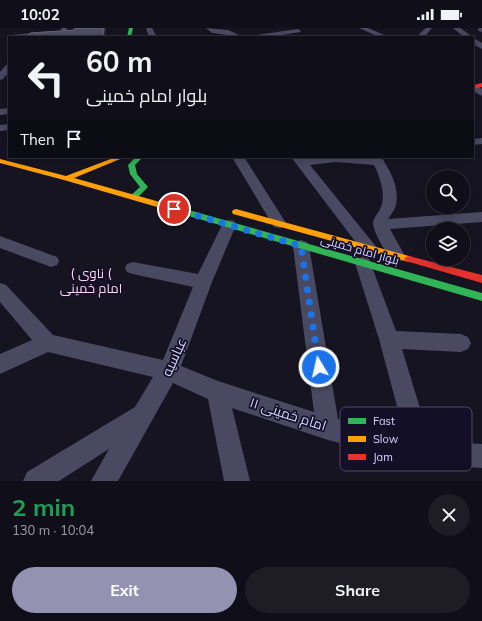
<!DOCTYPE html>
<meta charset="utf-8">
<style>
:root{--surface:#100f19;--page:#1e1d26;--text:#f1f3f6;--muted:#9c9ca2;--line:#302f38;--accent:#9591b1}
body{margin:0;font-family:Mulish,Cairo,sans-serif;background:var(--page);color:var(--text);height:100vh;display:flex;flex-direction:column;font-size:15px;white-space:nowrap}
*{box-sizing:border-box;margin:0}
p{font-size:13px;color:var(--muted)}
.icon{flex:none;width:22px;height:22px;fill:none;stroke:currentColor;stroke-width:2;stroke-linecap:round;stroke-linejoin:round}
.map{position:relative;height:453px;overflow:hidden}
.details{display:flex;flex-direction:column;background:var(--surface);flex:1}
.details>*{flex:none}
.banner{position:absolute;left:8px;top:8px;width:466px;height:122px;border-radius:0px;box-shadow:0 2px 10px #0003,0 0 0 1px var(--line);background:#100f19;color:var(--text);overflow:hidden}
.fabs{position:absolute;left:426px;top:142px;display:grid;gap:8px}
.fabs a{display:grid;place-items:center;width:44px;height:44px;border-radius:50%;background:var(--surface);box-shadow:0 2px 10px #0003,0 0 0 1px var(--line);font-size:20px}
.pin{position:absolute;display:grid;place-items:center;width:34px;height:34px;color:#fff;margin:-17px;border:2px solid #fff;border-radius:50%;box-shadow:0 1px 4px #0007}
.me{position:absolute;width:44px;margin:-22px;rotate:351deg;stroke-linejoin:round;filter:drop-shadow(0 0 3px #0008)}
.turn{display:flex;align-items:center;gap:14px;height:84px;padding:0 12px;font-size:18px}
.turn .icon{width:52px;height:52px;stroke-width:2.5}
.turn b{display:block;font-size:28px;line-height:34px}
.then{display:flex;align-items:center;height:38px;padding:0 12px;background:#0003;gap:8px;font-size:15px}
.round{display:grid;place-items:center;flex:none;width:42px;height:42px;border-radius:21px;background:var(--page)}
.head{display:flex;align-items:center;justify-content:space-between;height:68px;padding:0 12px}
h1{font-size:24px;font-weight:700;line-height:30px;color:#1e9e55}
.button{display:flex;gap:8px;margin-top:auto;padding:8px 12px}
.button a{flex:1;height:46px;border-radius:24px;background:var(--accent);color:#fff;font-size:16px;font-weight:700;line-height:46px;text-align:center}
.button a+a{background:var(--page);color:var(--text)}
.status{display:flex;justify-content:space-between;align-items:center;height:28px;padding:0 20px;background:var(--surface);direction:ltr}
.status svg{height:11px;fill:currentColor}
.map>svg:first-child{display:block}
</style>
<div class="status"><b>10:02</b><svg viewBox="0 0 49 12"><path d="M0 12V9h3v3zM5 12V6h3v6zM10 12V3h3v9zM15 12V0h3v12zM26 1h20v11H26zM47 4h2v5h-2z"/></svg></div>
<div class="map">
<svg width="482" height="453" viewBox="0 0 482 453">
<rect width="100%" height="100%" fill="#161421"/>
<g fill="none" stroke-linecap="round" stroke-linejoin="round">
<!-- street -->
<g fill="#4a4962" fill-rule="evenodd">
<path d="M61 0H67L66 5H62Z"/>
<path d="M146 0H152L157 9H149Z"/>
<path d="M206 0 228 2 244 9 212 5Z"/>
<path d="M359 0H368L389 9H379Z"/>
<path d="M426 0H432L426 7 427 9H419V6Z"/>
<path d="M453 0H460L473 9H464Z"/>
<path d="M479 0H482V4L479 3 478 2Z"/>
<path d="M298 1 301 3 300 4 271 9H252L256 7Z"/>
<path d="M51 3 54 5 53 6 32 9H8L12 7Z"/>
<path d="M473 10 482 15V21L473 16Z"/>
<path d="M6 37H9V44L3 51 0 52V44Z"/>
<path d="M473 57H477L482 61V68L473 63Z"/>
<path d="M9 80V86L0 87V81Z"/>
<path d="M9 96V102L0 103V97Z"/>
<path d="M482 110V116L473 117V111Z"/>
<path d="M232 129H244L286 195 284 199 279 200 274 199Z"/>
<path d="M291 129H381C391 143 401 163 395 180 393 184 390 188 388 191L482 184V194L390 201 405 228 403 232 397 234 391 232C385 222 375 208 373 196 373 189 379 185 381 179 386 166 380 149 374 137L336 134 310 137 378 221 376 225 370 227 364 225Z"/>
<path d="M229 192 234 193 236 197 212 254 181 338 218 353 314 384 293 218 295 214 301 212 307 214 309 218 338 391 405 408 379 311 355 235 357 231 363 229 369 231 396 303 461 306 468 309 471 315 468 321 461 324 402 321 430 413 482 416V440L421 436 328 412 232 380 250 453H224L208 371 173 355 118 453H91L109 421 59 453H23L27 444 135 379 153 349 48 324 0 346V326L32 312 0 274V255L6 257 53 307 163 332 193 259 133 246 127 244 125 240 127 236 133 234 198 246 222 197 224 193Z"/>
<path d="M0 208 57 229 59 233 57 237 51 239 0 220Z"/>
</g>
<!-- fast -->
<g fill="#30b455" fill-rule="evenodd">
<path d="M129 0H133L131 9H127Z"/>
<path d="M136 129H143L135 137 137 146 148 159 136 171H133L129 169 140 159 130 146 128 137Z"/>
<path d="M164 175 482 265V273L161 180 160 178 161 176Z"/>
</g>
<!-- slow -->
<g fill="#ff9f0a" fill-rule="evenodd">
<path d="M116 129H125L74 150 167 176 168 178 167 180 164 181 64 152 0 135V131L66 148Z"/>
<path d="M236 181 409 228 412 229 414 231 412 233 409 234 233 186 232 184 233 182Z"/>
</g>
<!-- jam -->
<g fill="#e5322d" fill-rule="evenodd">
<path d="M482 55V59L473 61V57Z"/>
<path d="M409 228 482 247V255L406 233 404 231 406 229Z"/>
</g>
</g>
<!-- shaded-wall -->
<path fill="#282635" d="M104 0H106V9H103Z"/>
<!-- building -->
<path fill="#504e63" stroke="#66637b" d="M75 0H104L103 9H28L30 5 74 2Z"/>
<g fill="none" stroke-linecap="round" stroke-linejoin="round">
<!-- route -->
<path stroke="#1a73e8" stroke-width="7" stroke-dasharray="0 12.6" d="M174 181 301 218 319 339"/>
</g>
<g text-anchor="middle" stroke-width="3.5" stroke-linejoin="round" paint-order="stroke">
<!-- street labels -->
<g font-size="12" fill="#d9d4ff" stroke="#130f26">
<text transform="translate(360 222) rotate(16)" y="4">بلوار امام خمینی</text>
</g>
<!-- neighbourhood labels -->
<g font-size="13" fill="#ffd6f0" stroke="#130f26">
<text x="91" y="250">( ناوی (<tspan x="91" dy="15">امام خمینی</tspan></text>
</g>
<!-- near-street labels -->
<g font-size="14" fill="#d9d4ff" stroke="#130f26">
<text transform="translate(174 329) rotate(-66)" y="5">عباسیه</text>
<text transform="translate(288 386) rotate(18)" y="5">امام خمینی ۱۱</text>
</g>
</g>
<!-- legend -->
<rect x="340" y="379" width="132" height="64" rx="6" fill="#130f26" stroke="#4e4a67" stroke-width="1"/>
<rect x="348" y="390" width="18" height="6" fill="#30b455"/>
<rect x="348" y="408" width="18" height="6" fill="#ff9f0a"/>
<rect x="348" y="426" width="18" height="6" fill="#e5322d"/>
<g font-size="11" fill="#d9d4ff">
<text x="373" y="397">Fast</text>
<text x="373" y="415">Slow</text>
<text x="373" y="433">Jam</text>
</g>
</svg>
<div class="fabs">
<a><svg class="icon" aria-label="search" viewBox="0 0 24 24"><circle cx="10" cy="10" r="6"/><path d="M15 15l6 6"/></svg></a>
<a><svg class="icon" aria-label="layers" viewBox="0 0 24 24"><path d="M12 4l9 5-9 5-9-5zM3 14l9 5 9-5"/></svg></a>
</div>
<div class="pin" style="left:174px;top:181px;background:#d93025"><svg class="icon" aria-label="arrive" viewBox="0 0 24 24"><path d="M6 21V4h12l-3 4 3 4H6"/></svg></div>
<svg class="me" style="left:319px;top:339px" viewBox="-20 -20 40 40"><circle r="17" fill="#1a73e8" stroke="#fff" stroke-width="3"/><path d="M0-11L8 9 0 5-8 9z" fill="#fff"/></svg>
<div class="banner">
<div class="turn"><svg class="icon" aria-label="left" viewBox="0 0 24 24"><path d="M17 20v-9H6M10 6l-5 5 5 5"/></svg><div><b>60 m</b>بلوار امام خمینی</div></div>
<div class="then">Then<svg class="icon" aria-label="arrive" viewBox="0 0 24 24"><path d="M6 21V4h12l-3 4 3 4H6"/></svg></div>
</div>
</div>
<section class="details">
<div class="head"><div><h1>2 min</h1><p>130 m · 10:04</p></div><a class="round"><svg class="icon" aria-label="close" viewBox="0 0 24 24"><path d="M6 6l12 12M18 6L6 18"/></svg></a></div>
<div class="button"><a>Exit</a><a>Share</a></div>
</section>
